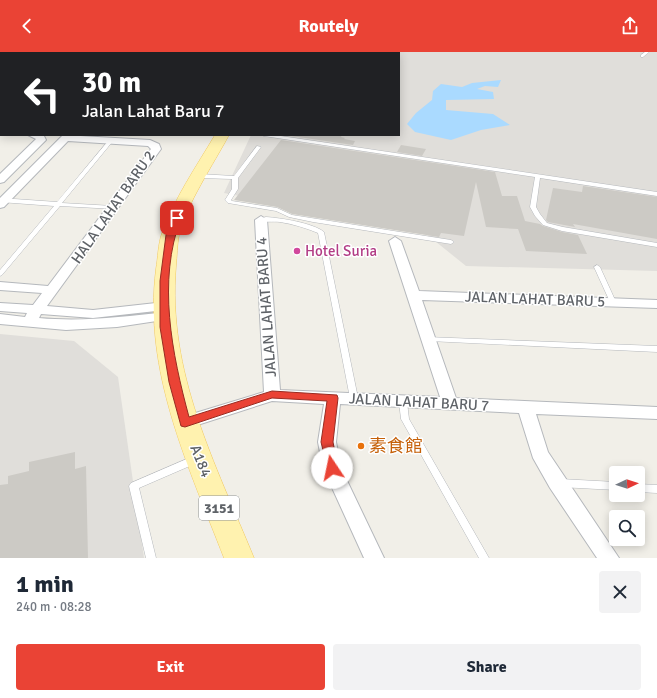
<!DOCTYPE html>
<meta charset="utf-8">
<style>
:root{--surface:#fff;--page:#f2f2f3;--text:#1f2937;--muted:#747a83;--accent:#ea4335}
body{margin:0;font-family:Signika,"Noto Sans SC",sans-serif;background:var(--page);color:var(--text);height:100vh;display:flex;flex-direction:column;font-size:15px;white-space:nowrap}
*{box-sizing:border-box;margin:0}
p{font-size:13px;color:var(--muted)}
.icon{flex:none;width:22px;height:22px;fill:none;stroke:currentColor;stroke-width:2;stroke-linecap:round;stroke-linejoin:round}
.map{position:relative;height:506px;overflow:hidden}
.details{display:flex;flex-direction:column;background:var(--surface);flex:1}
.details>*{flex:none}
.banner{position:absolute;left:0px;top:0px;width:400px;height:84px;box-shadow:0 2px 10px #0003;background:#202124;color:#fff;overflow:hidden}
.needle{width:26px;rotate:86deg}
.controls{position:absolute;left:609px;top:414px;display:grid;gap:8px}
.controls a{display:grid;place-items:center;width:36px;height:36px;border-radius:4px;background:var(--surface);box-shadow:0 2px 10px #0003;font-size:20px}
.pin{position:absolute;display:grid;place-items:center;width:34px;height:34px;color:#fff;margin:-17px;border-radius:8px;box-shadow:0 2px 6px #0006}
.me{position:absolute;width:44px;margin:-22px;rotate:349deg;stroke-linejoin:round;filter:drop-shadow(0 0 3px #0008)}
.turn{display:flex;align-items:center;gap:14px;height:84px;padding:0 16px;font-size:18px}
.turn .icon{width:52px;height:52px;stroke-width:2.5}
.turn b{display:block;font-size:28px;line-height:34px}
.round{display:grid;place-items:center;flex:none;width:42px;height:42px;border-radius:4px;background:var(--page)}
.summary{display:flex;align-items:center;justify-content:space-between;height:68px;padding:0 16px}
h1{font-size:24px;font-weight:700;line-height:30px}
.button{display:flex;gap:8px;margin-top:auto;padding:8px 16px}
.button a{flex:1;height:46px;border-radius:4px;background:var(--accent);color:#fff;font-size:16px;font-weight:700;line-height:46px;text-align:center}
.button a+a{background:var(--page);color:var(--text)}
header{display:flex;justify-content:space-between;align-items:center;height:52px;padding:0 16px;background:var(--accent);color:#fff;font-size:18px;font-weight:700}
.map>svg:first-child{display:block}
</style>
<header><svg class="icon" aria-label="back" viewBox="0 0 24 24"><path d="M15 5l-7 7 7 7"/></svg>Routely<svg class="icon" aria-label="share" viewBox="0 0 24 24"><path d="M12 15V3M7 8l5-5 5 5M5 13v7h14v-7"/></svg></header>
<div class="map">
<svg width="657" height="506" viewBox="0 0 657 506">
<rect width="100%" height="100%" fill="#f1efe8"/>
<!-- industrial -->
<g fill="#e0deda">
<path d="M290 0H657V219L466 214 420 177 224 141 251 83H399V1Z"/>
<path d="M0 282 74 289 118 325 144 506H0Z"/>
</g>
<!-- water -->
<path fill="#aadaff" d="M501 28 498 35 485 34 477 37 493 40 494 47 446 48V58L493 62 510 73 481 78 451 88 415 80 407 72 416 61 432 48 433 39 441 32 462 35 472 31Z"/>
<!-- building -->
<g fill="#cccac5">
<path d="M285 83H342L341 85 345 86 344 87 355 89 353 93Z"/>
<path d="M281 88 495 120 502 144H517L525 169 540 172 543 174 562 180 578 183 587 202 526 199 518 177 486 175 476 130 464 184 441 181 439 185 292 162 277 155 234 148Z"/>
<path d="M401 93 426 97 422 104 397 100Z"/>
<path d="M583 134 657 145V187L573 172 575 175 548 170 546 168 553 136 582 140Z"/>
<path d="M75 400V417L86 414 88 506H0V433L8 432V424L29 419V410Z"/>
</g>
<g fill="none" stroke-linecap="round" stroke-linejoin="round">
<defs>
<g id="service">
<path d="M20 0H25L19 1Z"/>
<path d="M92 0H97L91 1Z"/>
<path d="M645 0H649L643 5H641V3Z"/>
<rect x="0" y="5" width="1" height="2"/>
<path d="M262 83H274L657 140V144L540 126 536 155 540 162 547 171 563 175 657 191V195L562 179 543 173 535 164 530 155 535 125 264 84Z"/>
<path d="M109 88 113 89 62 151 113 154 115 155V157L60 154 2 223 0 224V218L54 154 0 150V146L57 150Z"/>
<path d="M257 94 261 95 238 126V137L231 148 232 149 277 156 292 163 451 188 454 190 451 192 313 170 289 165 276 159 228 151 225 148 232 137V127L199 126 196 124 199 122 234 124Z"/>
<path d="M266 165C281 166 313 171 324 180L358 346 357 348H351L350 346 318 181C306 176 293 172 280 170 274 169 262 171 258 168L259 167Z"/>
<path d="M597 213 600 215 616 250 615 252H613L610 250 594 215Z"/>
<path d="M426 285 657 294V300L429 289 425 287Z"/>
<path d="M403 347 406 348 407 350 409 367 489 506H479L401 367 399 350 400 348Z"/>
<path d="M196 403 199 404 201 407 199 410 139 436 156 506H146L129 434 131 431Z"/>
<path d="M560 427 616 430V438L560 435 557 434 555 431 557 428Z"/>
<path d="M638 432 657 433V441L638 440Z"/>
</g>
<g id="minor">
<path d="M0 0H8L1 1V3Z"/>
<rect x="0" y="71" width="1" height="6"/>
<path d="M28 83 44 84 46 88 4 130 0 131V122L36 87Z"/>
<path d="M63 83 150 88 159 92 161 97 47 254 93 258 165 250 170 251 172 254 170 257 165 258 93 266 41 262 39 266C81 270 123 265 165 260L170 261 172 264 170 267 117 275 66 278 0 272V262L25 265 27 261 0 259V251L33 253 42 241 0 238V230L48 234 151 97 148 94 68 89 4 155 0 156V146Z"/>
<path d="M261 164 267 168 280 338 440 345 389 189 395 185 401 189 419 239 657 248V256L422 248 456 346 657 355V367L536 362 548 400 619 506H597L550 436 533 406 519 361 340 352 336 390 341 416 384 506H364L323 416 318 390 324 352 272 349 185 377 179 376 176 371 179 366 264 340 255 168Z"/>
</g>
<rect id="tertiary" x="0" y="56" width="1" height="7"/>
<g id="primary">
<rect x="262" y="0" width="12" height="1"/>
<path d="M215 83H229C214 111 186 153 179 183 177 193 177 204 176 214 167 320 215 411 254 506H224C188 413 143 319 156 217 158 206 158 192 162 181 174 147 196 115 215 83Z"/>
</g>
</defs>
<!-- service casing -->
<use href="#service" stroke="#b5b8bc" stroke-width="1"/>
<!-- minor casing -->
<use href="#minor" stroke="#b5b8bc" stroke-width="2"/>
<!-- tertiary casing -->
<use href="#tertiary" stroke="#b5b8bc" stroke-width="1"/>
<!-- primary casing -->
<use href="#primary" stroke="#f2c960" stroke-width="1"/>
<!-- service -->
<use href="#service" fill="#fff" fill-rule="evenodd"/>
<!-- minor -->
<use href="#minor" fill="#fff" fill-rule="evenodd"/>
<!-- tertiary -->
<use href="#tertiary" fill="#fff" fill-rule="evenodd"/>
<!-- primary -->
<use href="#primary" fill="#fff2af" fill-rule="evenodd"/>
</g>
<!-- route -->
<path fill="#ea4335" stroke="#982c22" d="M174 164 181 166C157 229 172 302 189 365L272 339 337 343 338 346 333 390 338 416 336 419H328L321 390 327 349 272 346 185 375 181 374 169 330 160 275V229L166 183Z"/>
<!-- markers -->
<circle fill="#d1479c" stroke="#fff" stroke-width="1.5" cx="297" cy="199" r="4"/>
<circle fill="#e8710a" stroke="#fff" stroke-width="1.5" cx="361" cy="394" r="4"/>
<g text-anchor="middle" stroke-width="3" stroke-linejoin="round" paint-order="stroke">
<!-- shield labels -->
<rect fill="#fff" stroke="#8f9295" stroke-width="1" x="199" y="444" width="40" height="24" rx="3"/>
<g font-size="14" font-weight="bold" fill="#5f6368">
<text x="219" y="461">3151</text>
</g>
<!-- street labels -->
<g font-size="15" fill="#5f6368" stroke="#fff">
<text transform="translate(113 155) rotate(-55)" y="5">HALA LAHAT BARU 2</text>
<text transform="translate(535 247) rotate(2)" y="5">JALAN LAHAT BARU 5</text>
<text transform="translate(266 255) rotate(-94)" y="5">JALAN LAHAT BARU 4</text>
<text transform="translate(419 350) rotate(3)" y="5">JALAN LAHAT BARU 7</text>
<text transform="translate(201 409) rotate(68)" y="5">A184</text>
</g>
<!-- hotel labels -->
<g font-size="15" fill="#b23c85" stroke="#fff" text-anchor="start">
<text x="305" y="204">Hotel Suria</text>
</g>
<!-- near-food labels -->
<g font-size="18" fill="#c56008" stroke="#fff" text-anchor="start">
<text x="369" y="400">素食館</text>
</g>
</g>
</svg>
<div class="controls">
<a><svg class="needle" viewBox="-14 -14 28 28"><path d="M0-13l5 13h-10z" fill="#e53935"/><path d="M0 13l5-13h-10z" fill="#747a83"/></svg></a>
<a><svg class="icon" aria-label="search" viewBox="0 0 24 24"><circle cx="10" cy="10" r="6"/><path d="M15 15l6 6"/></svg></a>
</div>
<div class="pin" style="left:177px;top:166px;background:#d93025"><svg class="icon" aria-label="arrive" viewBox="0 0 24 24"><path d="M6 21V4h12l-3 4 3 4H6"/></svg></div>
<svg class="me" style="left:332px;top:416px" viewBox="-20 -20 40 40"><circle r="19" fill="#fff"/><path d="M0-13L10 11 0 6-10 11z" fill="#ea4335"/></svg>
<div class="banner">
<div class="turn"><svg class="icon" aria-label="left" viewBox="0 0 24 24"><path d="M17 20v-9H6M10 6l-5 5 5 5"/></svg><div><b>30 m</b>Jalan Lahat Baru 7</div></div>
</div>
</div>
<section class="details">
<div class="summary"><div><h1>1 min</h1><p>240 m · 08:28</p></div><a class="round"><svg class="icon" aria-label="close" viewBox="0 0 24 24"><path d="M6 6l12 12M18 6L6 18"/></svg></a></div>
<div class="button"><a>Exit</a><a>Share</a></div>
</section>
